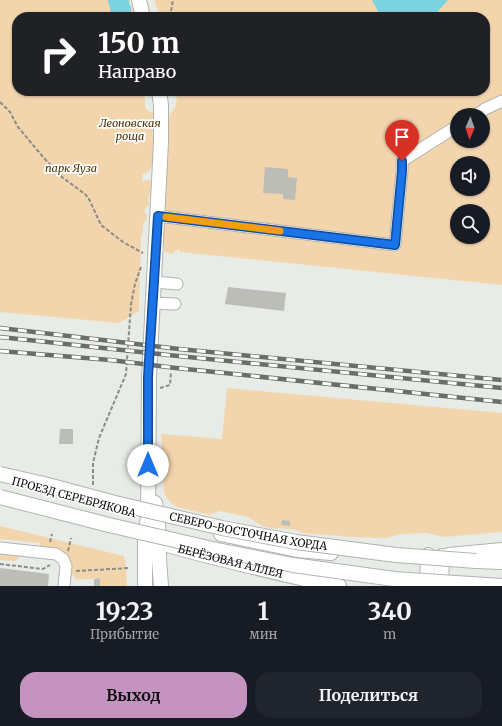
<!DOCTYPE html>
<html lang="ru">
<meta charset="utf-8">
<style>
:root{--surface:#171b24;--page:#20242c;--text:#f1f3f6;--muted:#9ea1a6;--accent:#c593c0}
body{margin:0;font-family:Merriweather,serif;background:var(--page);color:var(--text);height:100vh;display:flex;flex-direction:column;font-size:15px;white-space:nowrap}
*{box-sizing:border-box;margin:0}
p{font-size:13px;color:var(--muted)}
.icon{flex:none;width:22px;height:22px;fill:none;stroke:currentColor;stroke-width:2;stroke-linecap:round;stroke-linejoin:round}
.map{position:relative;height:586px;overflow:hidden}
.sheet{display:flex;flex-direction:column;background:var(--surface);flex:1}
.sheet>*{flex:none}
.hud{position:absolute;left:12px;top:12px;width:478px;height:84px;border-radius:16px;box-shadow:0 1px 3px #0004;background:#202124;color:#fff;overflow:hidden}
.needle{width:26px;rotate:182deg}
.fabs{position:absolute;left:450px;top:108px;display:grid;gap:8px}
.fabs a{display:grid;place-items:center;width:40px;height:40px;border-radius:50%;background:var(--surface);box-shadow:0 1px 3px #0004;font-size:20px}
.pin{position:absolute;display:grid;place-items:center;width:34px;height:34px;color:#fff;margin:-41px -17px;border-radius:50% 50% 50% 0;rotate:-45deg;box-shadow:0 0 4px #0007}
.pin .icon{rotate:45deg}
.me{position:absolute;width:44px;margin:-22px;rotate:0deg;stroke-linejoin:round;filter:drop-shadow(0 0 3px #0008)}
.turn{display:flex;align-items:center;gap:14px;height:84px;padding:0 20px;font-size:18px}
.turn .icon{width:52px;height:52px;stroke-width:2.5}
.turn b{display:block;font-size:28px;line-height:34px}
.eta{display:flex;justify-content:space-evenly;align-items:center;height:68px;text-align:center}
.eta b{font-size:24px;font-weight:700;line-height:28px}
.cta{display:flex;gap:8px;margin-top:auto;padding:8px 20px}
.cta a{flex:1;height:46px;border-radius:16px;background:var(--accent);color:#111;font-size:16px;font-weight:700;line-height:46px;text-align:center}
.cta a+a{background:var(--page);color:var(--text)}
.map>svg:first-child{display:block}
</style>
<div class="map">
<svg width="502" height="586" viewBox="0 0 502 586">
<rect width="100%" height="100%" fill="#e8ece7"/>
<!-- green -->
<g fill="#f3d5ad" fill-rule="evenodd">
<path d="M0 0H130V2L125 3 126 7H133L135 8 137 17H17V91H143L145 99V107L148 111 153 112 157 120 155 125 153 127 152 135 155 137 156 162 147 173 143 174 142 181 148 180 152 181 153 190 148 197 149 205 144 210 147 216 146 221 143 223V232L141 235 139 311 119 323 0 312Z"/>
<path d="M154 0H502V285L180 252 179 249 172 254 165 252C163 246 162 241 162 235 163 224 168 224 162 213L165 161 168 150 166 122 175 107 177 99 173 94 174 91H485V17H160ZM457 115H483V141H457ZM457 163H483V189H457ZM457 211H483V237H457Z"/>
<path d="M227 388 502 413V532L444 537 426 533 402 534 386 538 351 537 302 533 297 530 279 528 276 529 262 526 248 517 219 511 210 515 180 508 172 504 167 498 164 493 161 434 222 439Z"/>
<path d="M0 526 124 556 126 566 127 586H100L99 578C93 579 84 580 77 579 68 576 75 560 64 553 57 548 48 548 40 547V543L0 539Z"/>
<path d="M0 553 20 555 16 561 0 560Z"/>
</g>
<!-- water -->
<path fill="#7cd3e0" d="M372 0H448L433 17H381Z"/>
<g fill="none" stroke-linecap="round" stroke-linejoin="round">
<!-- river -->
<path stroke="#7cd3e0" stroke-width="20" d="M118 0 121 9 119 17"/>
</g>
<!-- building -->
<g fill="#bdbdb8">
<path d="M265 167 288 169V177L297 178 295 200 283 199V194L263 193Z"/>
<path d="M228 287 286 293 284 311 225 304Z"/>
<path d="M60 429H73V444H59Z"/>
<path d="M282 520 290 521V526L281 525Z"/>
<path d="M0 568 49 574 48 586H0Z"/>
<path d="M100 578V586H94V579Z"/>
</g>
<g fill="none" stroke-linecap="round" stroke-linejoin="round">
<defs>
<g id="minor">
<path d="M476 115 485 109 502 101"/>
<path d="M158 216 395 245 402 171V161L457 126"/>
<path d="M154 282 177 284"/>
<path d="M153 303 175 304"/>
<path d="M0 548 56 554 63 559 66 566 64 586"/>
</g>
<g id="major">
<path d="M139 0 143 17"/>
<path d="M155 503 158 519 159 559 161 586"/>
<path d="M221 534 297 550 331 553"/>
<path id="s1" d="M158 542C186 551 213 557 241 564 274 572 306 580 339 586"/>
<path d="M449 555 502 550"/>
<path d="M476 561 502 562"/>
<path d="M145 586V539L148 517 149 377 161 142V105L159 91"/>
<path d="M427 586 428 555"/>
<path d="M441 586 442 556"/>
</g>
</defs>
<!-- minor casing -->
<use href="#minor" stroke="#b0b4b0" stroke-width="13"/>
<!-- major casing -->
<use href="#major" stroke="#b0b4b0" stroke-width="16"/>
<!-- path -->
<g stroke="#8a8d8a" stroke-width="2" stroke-dasharray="4 2" stroke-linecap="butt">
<path d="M170 17 173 0"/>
<path d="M0 102 10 112 18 127 43 157 63 178 85 194 89 199 101 225 123 242 143 253"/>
<path d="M160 388 170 385 171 372"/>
<path d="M93 485V463L99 438 126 374 131 304 135 284 141 267"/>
<path d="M50 542 52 534"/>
<path d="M68 551 71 538"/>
<path d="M0 564 43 569 50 565"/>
<path d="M76 571 129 568"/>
</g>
<!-- minor -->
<use href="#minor" stroke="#fff" stroke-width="11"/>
<!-- major -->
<use href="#major" stroke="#fff" stroke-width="14"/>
<defs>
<g id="rail">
<path d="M0 328 179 349 502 380"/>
<path d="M0 337 178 356 502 388"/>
<path d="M0 351 110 360 176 368 502 402"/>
</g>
</defs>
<!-- rail casing -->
<use href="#rail" stroke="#6b6d6a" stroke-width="4.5"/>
<!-- rail -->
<use href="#rail" stroke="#fff" stroke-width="3" stroke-dasharray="9" stroke-linecap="butt"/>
<defs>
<g id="major-bridge">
<path id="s2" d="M0 474 44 484 115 503 222 528 296 542 396 555 476 561"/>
<path d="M0 497 109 525 217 550 293 565 394 579 502 586"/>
</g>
</defs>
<!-- major-bridge casing -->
<use href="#major-bridge" stroke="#b0b4b0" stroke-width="16" stroke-linecap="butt"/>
<!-- major-bridge -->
<use href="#major-bridge" stroke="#fff" stroke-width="14"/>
</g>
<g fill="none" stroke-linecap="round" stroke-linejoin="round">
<defs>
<path id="route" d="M148 465V377L158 216 395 245 402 171V161"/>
</defs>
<!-- route casing -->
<use href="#route" stroke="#114b97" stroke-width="10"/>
<!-- route -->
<use href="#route" stroke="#1a73e8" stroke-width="7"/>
<!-- slow -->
<path stroke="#f59e0b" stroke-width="7" d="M166 217 280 231"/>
</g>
<g text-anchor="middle" stroke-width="3.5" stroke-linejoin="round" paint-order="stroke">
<!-- park labels -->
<g font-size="11" font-style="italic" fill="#4c3102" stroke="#fff">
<text x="130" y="127">Леоновская<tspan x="130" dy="13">роща</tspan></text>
<text x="71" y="172">парк Яуза</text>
</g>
<!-- street labels -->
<g font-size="11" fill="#0d0e0d" stroke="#fff">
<text transform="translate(74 497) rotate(15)" y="4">ПРОЕЗД СЕРЕБРЯКОВА</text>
<text dy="4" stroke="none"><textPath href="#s2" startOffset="255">СЕВЕРО-ВОСТОЧНАЯ ХОРДА</textPath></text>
<text dy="4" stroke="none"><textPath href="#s1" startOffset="75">БЕРЁЗОВАЯ АЛЛЕЯ</textPath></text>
</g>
</g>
</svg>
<div class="fabs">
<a><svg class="needle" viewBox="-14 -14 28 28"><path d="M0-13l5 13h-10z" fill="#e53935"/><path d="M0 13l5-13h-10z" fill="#9ea1a6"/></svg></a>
<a><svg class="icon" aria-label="sound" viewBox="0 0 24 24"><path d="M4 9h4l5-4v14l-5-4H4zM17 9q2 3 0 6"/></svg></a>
<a><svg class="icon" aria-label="search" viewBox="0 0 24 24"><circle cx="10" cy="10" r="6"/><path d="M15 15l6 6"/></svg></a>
</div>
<div class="pin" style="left:402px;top:161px;background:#d93025"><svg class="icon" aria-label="arrive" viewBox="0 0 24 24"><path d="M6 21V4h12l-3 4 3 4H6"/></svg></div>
<svg class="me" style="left:148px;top:465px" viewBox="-20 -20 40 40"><circle r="19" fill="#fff"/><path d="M0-13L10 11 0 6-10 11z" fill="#1a73e8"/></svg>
<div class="hud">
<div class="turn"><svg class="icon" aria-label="right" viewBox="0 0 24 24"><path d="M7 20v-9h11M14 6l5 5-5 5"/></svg><div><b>150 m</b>Направо</div></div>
</div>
</div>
<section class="sheet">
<div class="eta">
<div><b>19:23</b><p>Прибытие</p></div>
<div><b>1</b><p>мин</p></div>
<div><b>340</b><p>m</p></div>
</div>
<div class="cta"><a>Выход</a><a>Поделиться</a></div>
</section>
